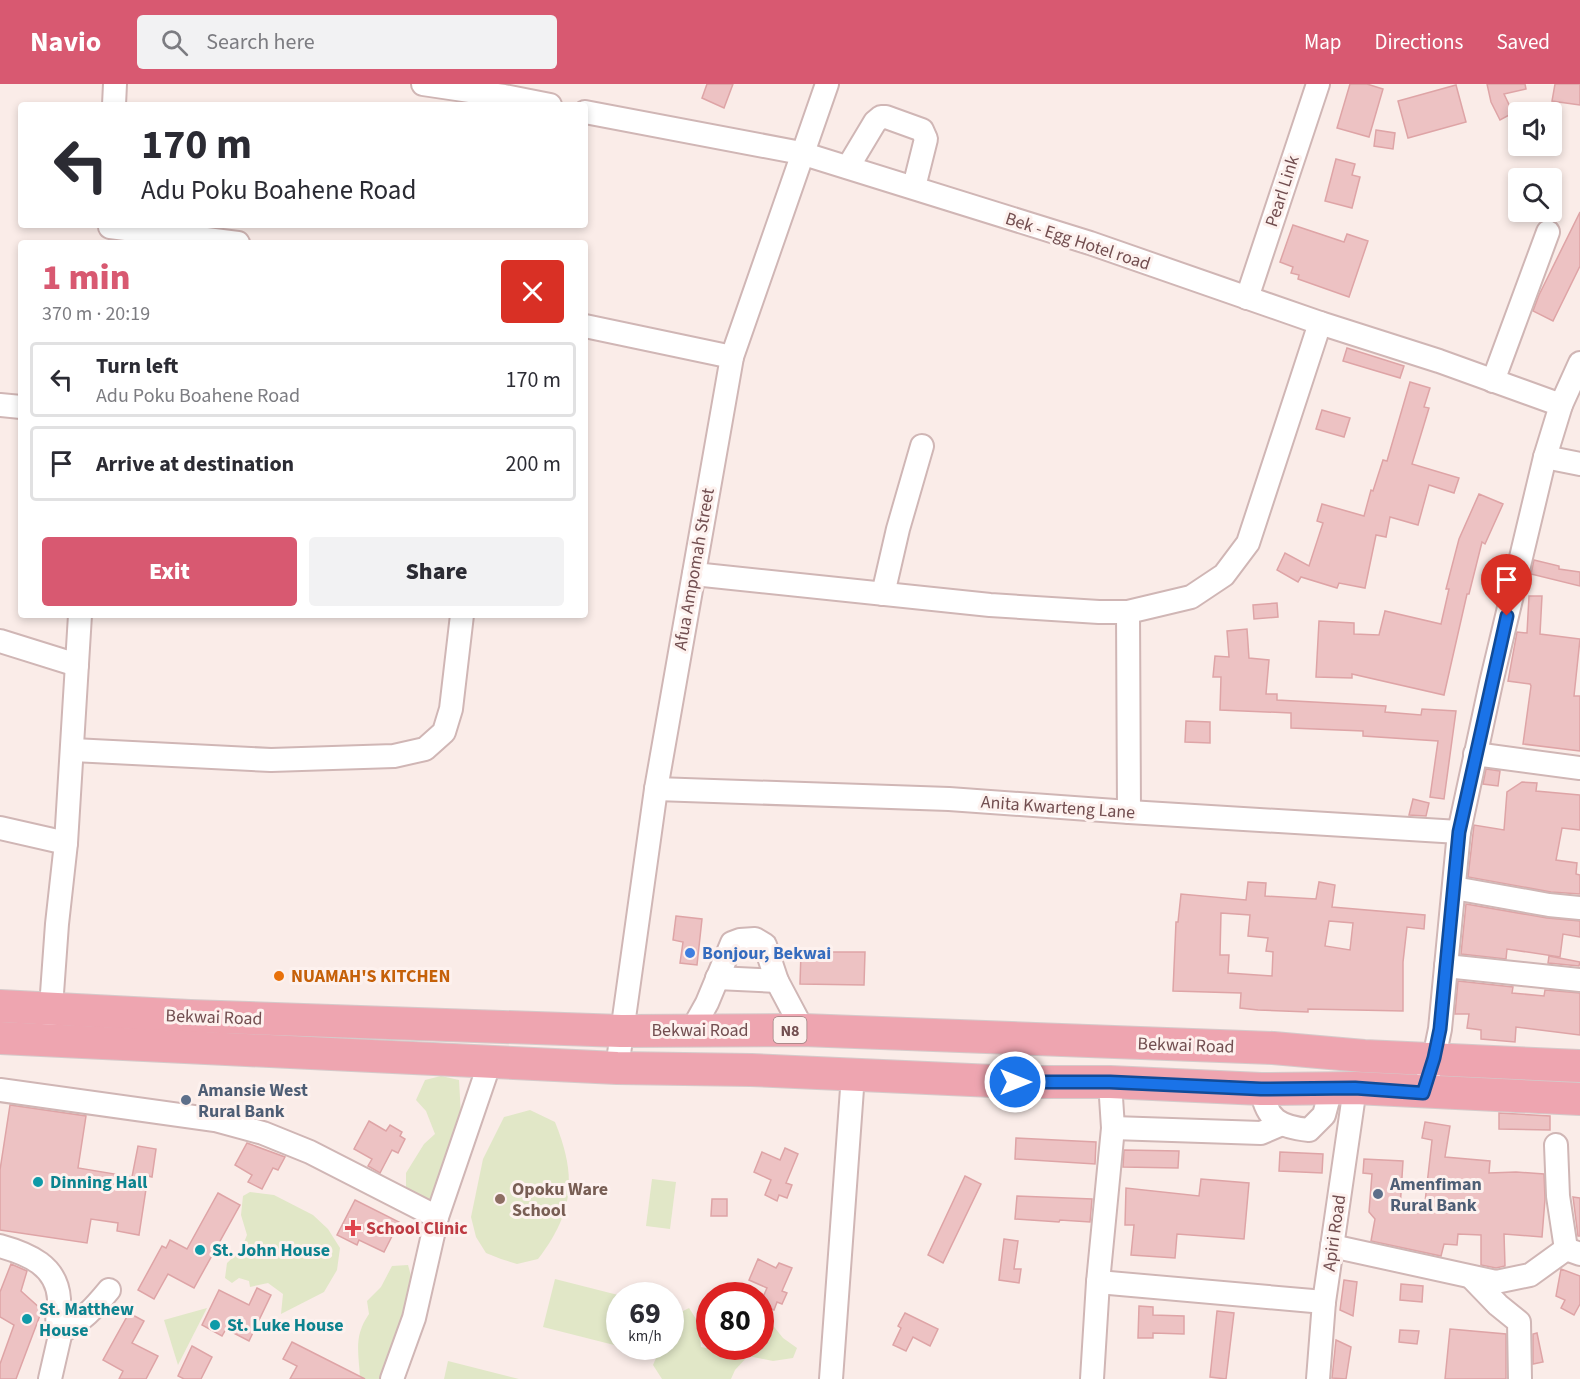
<!DOCTYPE html>
<meta charset="utf-8">
<style>
:root{--surface:#fff;--page:#f2f2f3;--text:#2b2b33;--muted:#7c7c81;--line:#e1e1e2;--accent:#d85971}
body{margin:0;font-family:"Source Sans 3",sans-serif;background:var(--page);color:var(--text);height:100vh;display:flex;flex-direction:column;font-size:22px;white-space:nowrap}
*{box-sizing:border-box;margin:0}
p{font-size:20px;color:var(--muted)}
.icon{flex:none;width:33px;height:33px;fill:none;stroke:currentColor;stroke-width:2;stroke-linecap:round;stroke-linejoin:round}
.map{position:relative;flex:1;overflow:hidden}
.side{position:absolute;left:18px;top:156px;width:570px;height:378px;display:flex;flex-direction:column;background:var(--surface);border-radius:6px;box-shadow:0 3px 9px #0003}
.side>*{flex:none}
.hud{position:absolute;left:18px;top:18px;width:570px;height:126px;border-radius:6px;box-shadow:0 3px 9px #0003;background:#fff;color:var(--text);overflow:hidden}
.buttons{position:absolute;left:1508px;top:18px;display:grid;gap:12px}
.buttons a{display:grid;place-items:center;width:54px;height:54px;border-radius:6px;background:var(--surface);box-shadow:0 3px 9px #0003;font-size:30px}
.speed{position:absolute;left:606px;top:1198px;display:flex;gap:12px;font-size:30px;font-weight:700;text-align:center}
.speed>*{display:grid;place-content:center;width:78px;height:78px;border-radius:50%;background:var(--surface);box-shadow:0 3px 9px #0003;line-height:1}
.speed small{font-size:15px;font-weight:400}
.speed .limit{border:9px solid #d22;background:#fff;color:#111}
.pin{position:absolute;display:grid;place-items:center;width:51px;height:51px;color:#fff;margin:-62px -26px;border-radius:50% 50% 50% 0;rotate:-45deg;box-shadow:0 0 6px #0007}
.pin .icon{rotate:45deg}
.me{position:absolute;width:66px;margin:-33px;rotate:90deg;stroke-linejoin:round;filter:drop-shadow(0 0 4px #0008)}
.turn{display:flex;align-items:center;gap:21px;height:126px;padding:0 24px;font-size:27px}
.turn .icon{width:78px;height:78px;stroke-width:2.5}
.turn b{display:block;font-size:42px;line-height:51px}
.round{display:grid;place-items:center;flex:none;width:63px;height:63px;border-radius:6px;background:var(--page)}
.summary{display:flex;align-items:center;justify-content:space-between;height:102px;padding:0 24px}
h1{font-size:36px;font-weight:800;line-height:45px;color:var(--accent)}
.action{display:flex;gap:12px;margin-top:auto;padding:12px 24px}
.action a{flex:1;height:69px;border-radius:6px;background:var(--accent);color:#fff;font-size:24px;font-weight:800;line-height:69px;text-align:center}
.action a+a{background:var(--page);color:var(--text)}
ul{padding:0;list-style:none}
li{display:flex;align-items:center;gap:18px;height:75px;margin:0 12px 9px;padding:0 12px;border:3px solid var(--line);border-radius:6px}
li div{flex:1}
li b{display:block;font-size:22px}
li em{font-style:normal}
header{display:flex;align-items:center;gap:36px;box-sizing:border-box;height:84px;padding:0 30px;background:var(--accent);color:#fff}
header strong{font-size:28px}
nav{display:flex;gap:33px;margin-inline-start:auto;font-size:21px}
.search{width:420px;height:54px;background:var(--page);display:flex;align-items:center;gap:15px;box-sizing:border-box;padding:0 21px;border-radius:6px;color:var(--muted);font-size:22px}
.map>svg:first-child{display:block}
</style>
<header>
<strong>Navio</strong>
<div class="search"><svg class="icon" aria-label="search" viewBox="0 0 24 24"><circle cx="10" cy="10" r="6"/><path d="M15 15l6 6"/></svg>Search here</div>
<nav><a>Map</a><a>Directions</a><a>Saved</a></nav>
</header>
<div class="map">
<svg width="1580" height="1295" viewBox="0 0 1580 1295">
<rect width="100%" height="100%" fill="#faece8"/>
<!-- green -->
<g fill="#e1e7c7">
<path d="M441 992 459 996 461 1032 453 1060 441 1083 435 1110 427 1118 406 1124V1089L424 1060 435 1050 426 1027 416 1016 425 996Z"/>
<path d="M530 1026 555 1038C577 1092 574 1128 538 1175L517 1180 501 1175 486 1169 476 1153 471 1133 483 1075 504 1033Z"/>
<path d="M652 1095 676 1098 670 1145 646 1142Z"/>
<path d="M250 1108 274 1111 313 1131 328 1145 340 1164 337 1186 324 1208 281 1230 283 1210 268 1199 250 1203 249 1197 239 1194 232 1199 225 1194 227 1179 241 1166 247 1151 241 1131 243 1112Z"/>
<path d="M408 1181 413 1199 405 1219 406 1238 385 1295H360C359 1269 353 1253 369 1230L367 1217 381 1203 392 1182Z"/>
<path d="M555 1195 622 1212H620L618 1262 543 1243Z"/>
<path d="M207 1224 178 1281 164 1236Z"/>
<path d="M689 1224 698 1238 701 1263 711 1265 712 1263H760L761 1232 767 1234 783 1254 797 1264 793 1274 773 1277 748 1272 735 1286 731 1295H662L653 1281 659 1267 657 1263H670L671 1233Z"/>
<path d="M448 1277 519 1295H444Z"/>
</g>
<!-- building -->
<g fill="#edc2c3" stroke="#dea4a6" stroke-width="1.5" fill-rule="evenodd">
<path d="M707 0H733L724 24 702 14Z"/>
<path d="M1350 0H1367L1383 5 1369 53 1337 44Z"/>
<path d="M1487 0H1525L1526 5 1504 10 1513 29 1500 36 1491 18Z"/>
<path d="M1555 0H1580V21L1552 17Z"/>
<path d="M1456 1 1466 38 1408 54 1398 17Z"/>
<path d="M1376 46 1395 49 1393 65 1374 62Z"/>
<path d="M1336 75 1355 80 1352 91 1360 93 1352 124 1325 117Z"/>
<path d="M1580 128V182L1553 237 1533 227 1539 211Z"/>
<path d="M1293 141 1344 158 1347 150 1368 157 1349 213 1298 195 1299 191 1291 189 1293 183 1280 178Z"/>
<path d="M1347 264 1404 282 1400 294 1343 277Z"/>
<path d="M1410 298 1430 304 1424 323 1429 324 1412 380 1459 394 1454 409 1429 401 1418 441 1390 433 1386 453 1376 451 1365 504 1339 499 1337 504 1301 493 1298 498 1277 486 1285 469 1309 482 1323 439 1317 437 1322 420 1364 432 1371 406 1373 407 1383 376 1387 377Z"/>
<path d="M1322 326 1350 334 1344 353 1316 345Z"/>
<path d="M1479 410 1503 420 1485 460 1482 458 1469 510H1467L1444 611 1352 590V594L1316 593 1319 537 1354 539V550L1379 551 1385 527 1441 540 1449 505H1446L1459 455Z"/>
<path d="M1534 476 1559 482V485L1580 488V502L1531 490Z"/>
<path d="M1529 512H1542L1540 550 1580 555 1574 612H1580V667L1523 660 1531 602 1530 600 1508 597 1517 548 1527 549Z"/>
<path d="M1277 519 1278 533 1254 535 1253 521Z"/>
<path d="M1247 545 1249 574 1269 576 1266 610H1277V616L1386 622 1385 628 1421 631 1422 625 1456 627 1444 715 1430 713 1438 657 1363 652V647L1291 644V629L1220 626 1221 593H1213L1215 572 1229 573 1227 547Z"/>
<path d="M1186 637 1210 638V659L1185 658Z"/>
<path d="M1486 685 1500 687 1498 702 1483 700Z"/>
<path d="M1522 698 1537 699 1536 707 1580 711V746L1562 744 1556 776 1577 779 1576 790 1580 791V810L1551 808 1468 793 1474 741 1504 746 1507 708Z"/>
<path d="M1413 715 1429 719 1426 732 1409 731Z"/>
<path d="M1248 798 1266 799 1265 812 1316 815 1319 798 1335 801 1332 823 1425 831 1424 845 1407 843 1403 878V927L1308 925V928L1258 926 1240 924 1241 909 1173 907 1176 838H1178L1181 810 1246 816ZM1221 829 1250 831 1248 852 1268 854 1266 867 1273 868 1272 892 1228 889 1229 871H1220ZM1329 837 1353 839 1350 866 1325 862Z"/>
<path d="M1466 820 1547 834 1580 837V853L1563 850 1560 873 1507 865 1506 875 1461 870Z"/>
<path d="M676 832 702 835 697 881 680 879 683 858 673 856Z"/>
<path d="M801 868H865L864 901 800 900Z"/>
<path d="M1549 872 1580 878 1579 882 1548 879Z"/>
<path d="M1458 897 1513 903 1512 909 1544 912 1545 906 1580 909V951L1516 943 1515 958 1481 955V946L1467 944 1469 930H1455Z"/>
<path d="M10 1021 86 1032 78 1084 132 1093 138 1062 156 1065 152 1093 148 1092 139 1151 117 1147 118 1139 91 1135 87 1159 0 1146V1086Z"/>
<path d="M1499 1029 1550 1032V1046L1499 1045Z"/>
<path d="M369 1037 386 1047 390 1041 402 1048 400 1052 405 1055 398 1069 392 1066 380 1089 368 1082 372 1075 354 1065Z"/>
<path d="M1425 1038 1450 1042 1445 1073 1490 1077 1489 1089 1516 1088 1544 1090 1545 1115 1542 1153 1504 1150 1505 1182 1496 1184 1481 1181V1151L1458 1150 1457 1161 1444 1160 1441 1172 1371 1157 1375 1135 1369 1128 1372 1090 1363 1089 1364 1075 1403 1077 1400 1125 1424 1127 1432 1056 1422 1054Z"/>
<path d="M1016 1054 1096 1058 1095 1080 1015 1075Z"/>
<path d="M247 1059 285 1073 278 1086 273 1084 262 1105 248 1098 252 1091 235 1081Z"/>
<path d="M785 1064 798 1070 786 1099 792 1101 787 1114 779 1111 777 1117 765 1111 771 1096 754 1088 762 1068 780 1076Z"/>
<path d="M1124 1066 1179 1067 1178 1084 1123 1083Z"/>
<path d="M1280 1068 1323 1070 1322 1089 1279 1087Z"/>
<path d="M965 1092 981 1100 943 1179 928 1171Z"/>
<path d="M1201 1095 1249 1099 1244 1155 1177 1150 1175 1174 1131 1171 1134 1141H1125L1126 1104 1199 1112Z"/>
<path d="M218 1109 240 1121 194 1204 168 1190 154 1215 138 1206 162 1162 166 1164 170 1156 187 1165Z"/>
<path d="M1017 1112 1092 1115 1090 1138 1060 1136 1059 1138 1015 1135Z"/>
<path d="M1573 1113 1580 1114V1152H1578Z"/>
<path d="M712 1115H727V1132H711Z"/>
<path d="M355 1116 399 1138 384 1168 359 1156 357 1161 337 1151Z"/>
<path d="M1004 1155 1018 1157 1014 1185H1021L1019 1199 999 1196Z"/>
<path d="M758 1175 776 1184 779 1179 792 1184 782 1207 787 1209 782 1220 777 1218 774 1226 760 1220 767 1204 749 1196Z"/>
<path d="M11 1180 27 1187 21 1207 42 1226 16 1295H0V1280L14 1241 0 1233V1208Z"/>
<path d="M1561 1185 1580 1192V1220L1574 1231 1561 1224 1565 1216 1556 1212Z"/>
<path d="M1344 1196 1357 1198 1353 1232 1340 1226Z"/>
<path d="M1401 1200 1423 1202 1422 1218 1400 1216Z"/>
<path d="M257 1204 271 1211 249 1257 226 1245 222 1252 202 1241 219 1206 249 1221Z"/>
<path d="M1139 1222 1153 1223V1231L1184 1232V1250L1153 1249V1254H1138Z"/>
<path d="M1217 1227 1234 1229 1226 1295 1210 1293Z"/>
<path d="M129 1229 144 1237 132 1259 158 1272 146 1295H119L123 1287 103 1276Z"/>
<path d="M905 1229 938 1245 930 1262 913 1253 906 1267 893 1261 901 1244 898 1242Z"/>
<path d="M1450 1245 1506 1250V1295H1445Z"/>
<path d="M1400 1246 1419 1247 1417 1260 1399 1258Z"/>
<path d="M1537 1249 1543 1278 1533 1280V1250Z"/>
<path d="M1336 1256 1351 1263 1346 1295 1332 1294Z"/>
<path d="M292 1258 365 1295H290L297 1282 283 1275Z"/>
<path d="M192 1262 212 1273 201 1295H184L178 1292Z"/>
</g>
<g fill="none" stroke-linecap="round" stroke-linejoin="round">
<defs>
<g id="minor">
<path d="M423 0 504 12 550 21"/>
<path d="M114 21 115 0"/>
<path d="M585 28 801 69 1090 159 1320 239 1439 277 1561 321"/>
<path d="M848 83 875 38 881 33H886L922 46 926 55 914 103"/>
<path d="M110 143 238 159"/>
<path d="M1247 214 1318 0"/>
<path d="M585 242 732 273"/>
<path d="M1493 297 1548 148"/>
<path d="M0 321 21 323"/>
<path d="M1545 373 1580 380"/>
<path d="M694 490 990 521 1099 528H1128L1191 513 1224 491 1248 459 1320 239"/>
<path d="M883 510 898 445 922 362"/>
<path d="M1128 528 1129 728"/>
<path d="M0 557 77 581"/>
<path d="M73 666 271 676 394 672 425 665 444 648 451 625 462 531"/>
<path d="M1475 670 1580 684"/>
<path d="M656 705 949 715 1129 728 1459 748"/>
<path d="M0 744 66 759"/>
<path d="M1454 804 1549 821 1580 824"/>
<path d="M1446 882 1580 896"/>
<path d="M717 894 777 897"/>
<path d="M50 937 57 840 66 759 80 531"/>
<path d="M692 946 707 919 732 859 740 856 755 855 765 861 777 897 803 946"/>
<path d="M617 984 656 705 732 273 827 0"/>
<path d="M1261 1005C1267 1036 1279 1043 1309 1046L1324 1031 1331 1005"/>
<path d="M0 1006 215 1036 263 1049 310 1068 437 1133"/>
<path d="M1423 1009 1434 974 1440 945 1459 748 1491 599 1545 373 1561 321 1580 279"/>
<path d="M1113 1044 1261 1049 1282 1040"/>
<path d="M1556 1061 1558 1112 1566 1165"/>
<path d="M0 1162C29 1170 57 1182 59 1215 59 1227 54 1237 61 1247L50 1295"/>
<path d="M1332 1162 1496 1198 1530 1191 1566 1165 1580 1170"/>
<path d="M1471 1193 1498 1221 1519 1238 1520 1295"/>
<path d="M1098 1198 1324 1218"/>
<path d="M61 1247C81 1239 95 1223 109 1206"/>
<path d="M392 1295 414 1234 437 1133 490 978"/>
<path d="M831 1295 853 991"/>
<path d="M1092 1295 1098 1198 1113 1044 1110 998"/>
<path d="M1318 1295 1324 1218 1355 1004"/>
</g>
<g id="highway">
<path d="M0 922 190 932 621 947 803 946 1273 964 1364 972 1580 982"/>
<path d="M0 954 617 984 751 986 1015 998H1110L1261 1005 1355 1004 1580 1015"/>
</g>
</defs>
<!-- minor casing -->
<use href="#minor" stroke="#d0b6b5" stroke-width="26"/>
<!-- highway casing -->
<use href="#highway" stroke="#d5caca" stroke-width="34"/>
<!-- minor -->
<use href="#minor" stroke="#fff" stroke-width="22"/>
<!-- highway -->
<use href="#highway" stroke="#eea5b0" stroke-width="32"/>
</g>
<g fill="none" stroke-linecap="round" stroke-linejoin="round">
<defs>
<path id="route" d="M1015 998H1110L1261 1005 1355 1004 1423 1009 1434 974 1440 945 1459 748 1507 532"/>
</defs>
<!-- route casing -->
<use href="#route" stroke="#114b97" stroke-width="15"/>
<!-- route -->
<use href="#route" stroke="#1a73e8" stroke-width="10"/>
</g>
<!-- markers -->
<circle fill="#3f7fe0" stroke="#fdf1ee" stroke-width="2" cx="690" cy="869" r="6"/>
<circle fill="#e8710a" stroke="#fdf1ee" stroke-width="2" cx="279" cy="892" r="6"/>
<g fill="#5c6f8a" stroke="#fdf1ee" stroke-width="2">
<circle cx="186" cy="1016" r="6"/>
<circle cx="1378" cy="1110" r="6"/>
</g>
<g fill="#0f9aa8" stroke="#fdf1ee" stroke-width="2">
<circle cx="38" cy="1098" r="6"/>
<circle cx="200" cy="1166" r="6"/>
<circle cx="27" cy="1235" r="6"/>
<circle cx="215" cy="1241" r="6"/>
</g>
<circle fill="#8d6e63" stroke="#fdf1ee" stroke-width="2" cx="500" cy="1115" r="6"/>
<path fill="#e0444e" stroke="#fdf1ee" stroke-width="2" d="M350 1135h6v6h6v6h-6v6h-6v-6h-6v-6h6z"/>
<g text-anchor="middle" stroke-width="6" stroke-linejoin="round" paint-order="stroke">
<!-- shield labels -->
<rect fill="#fdf1ee" stroke="#9c7f7f" stroke-width="1.5" x="773.5" y="933" width="33" height="26" rx="4.5"/>
<g font-size="16" font-weight="bold" fill="#724e50">
<text x="790" y="952">N8</text>
</g>
<!-- street labels -->
<g font-size="18" fill="#724e50" stroke="#fdf1ee">
<text transform="translate(1282 107) rotate(-72)" y="6">Pearl Link</text>
<text transform="translate(1078 157) rotate(18)" y="6">Bek - Egg Hotel road</text>
<text transform="translate(694 485) rotate(-80)" y="6">Afua Ampomah Street</text>
<text transform="translate(1058 723) rotate(4)" y="6">Anita Kwarteng Lane</text>
<text transform="translate(214 933) rotate(2)" y="6">Bekwai Road</text>
<text x="700" y="952">Bekwai Road</text>
<text transform="translate(1186 961) rotate(2)" y="6">Bekwai Road</text>
<text transform="translate(1334 1149) rotate(-82)" y="6">Apiri Road</text>
</g>
<!-- shop labels -->
<g font-size="18" font-weight="bold" fill="#366cbe" stroke="#fdf1ee" text-anchor="start">
<text x="702" y="875">Bonjour, Bekwai</text>
</g>
<!-- food labels -->
<g font-size="18" font-weight="bold" fill="#c56008" stroke="#fdf1ee" text-anchor="start">
<text x="291" y="898">NUAMAH'S KITCHEN</text>
</g>
<!-- service labels -->
<g font-size="18" font-weight="bold" fill="#4e5e75" stroke="#fdf1ee" text-anchor="start">
<text x="198" y="1012">Amansie West<tspan x="198" dy="21">Rural Bank</tspan></text>
<text x="1390" y="1106">Amenfiman<tspan x="1390" dy="21">Rural Bank</tspan></text>
</g>
<!-- culture labels -->
<g font-size="18" font-weight="bold" fill="#0d838f" stroke="#fdf1ee" text-anchor="start">
<text x="50" y="1104">Dinning Hall</text>
<text x="212" y="1172">St. John House</text>
<text x="39" y="1231">St. Matthew<tspan x="39" dy="21">House</tspan></text>
<text x="227" y="1247">St. Luke House</text>
</g>
<!-- education labels -->
<g font-size="18" font-weight="bold" fill="#785e54" stroke="#fdf1ee" text-anchor="start">
<text x="512" y="1111">Opoku Ware<tspan x="512" dy="21">School</tspan></text>
</g>
<!-- health labels -->
<g font-size="18" font-weight="bold" fill="#be3a42" stroke="#fdf1ee" text-anchor="start">
<text x="366" y="1150">School Clinic</text>
</g>
</g>
</svg>
<div class="buttons">
<a><svg class="icon" aria-label="sound" viewBox="0 0 24 24"><path d="M4 9h4l5-4v14l-5-4H4zM17 9q2 3 0 6"/></svg></a>
<a><svg class="icon" aria-label="search" viewBox="0 0 24 24"><circle cx="10" cy="10" r="6"/><path d="M15 15l6 6"/></svg></a>
</div>
<div class="speed"><div>69<small>km/h</small></div><div class="limit">80</div></div>
<div class="pin" style="left:1507px;top:532px;background:#d93025"><svg class="icon" aria-label="arrive" viewBox="0 0 24 24"><path d="M6 21V4h12l-3 4 3 4H6"/></svg></div>
<svg class="me" style="left:1015px;top:998px" viewBox="-20 -20 40 40"><circle r="17" fill="#1a73e8" stroke="#fff" stroke-width="3"/><path d="M0-11L8 9 0 5-8 9z" fill="#fff"/></svg>
<div class="hud">
<div class="turn"><svg class="icon" aria-label="left" viewBox="0 0 24 24"><path d="M17 20v-9H6M10 6l-5 5 5 5"/></svg><div><b>170 m</b>Adu Poku Boahene Road</div></div>
</div>
<section class="side">
<div class="summary"><div><h1>1 min</h1><p>370 m · 20:19</p></div><a class="round" style="background:#d93025;color:#fff"><svg class="icon" aria-label="close" viewBox="0 0 24 24"><path d="M6 6l12 12M18 6L6 18"/></svg></a></div>
<ul>
<li><svg class="icon" aria-label="left" viewBox="0 0 24 24"><path d="M17 20v-9H6M10 6l-5 5 5 5"/></svg><div><b>Turn left</b><p>Adu Poku Boahene Road</p></div><em>170 m</em></li>
<li><svg class="icon" aria-label="arrive" viewBox="0 0 24 24"><path d="M6 21V4h12l-3 4 3 4H6"/></svg><div><b>Arrive at destination</b></div><em>200 m</em></li>
</ul>
<div class="action"><a>Exit</a><a>Share</a></div>
</section>
</div>
